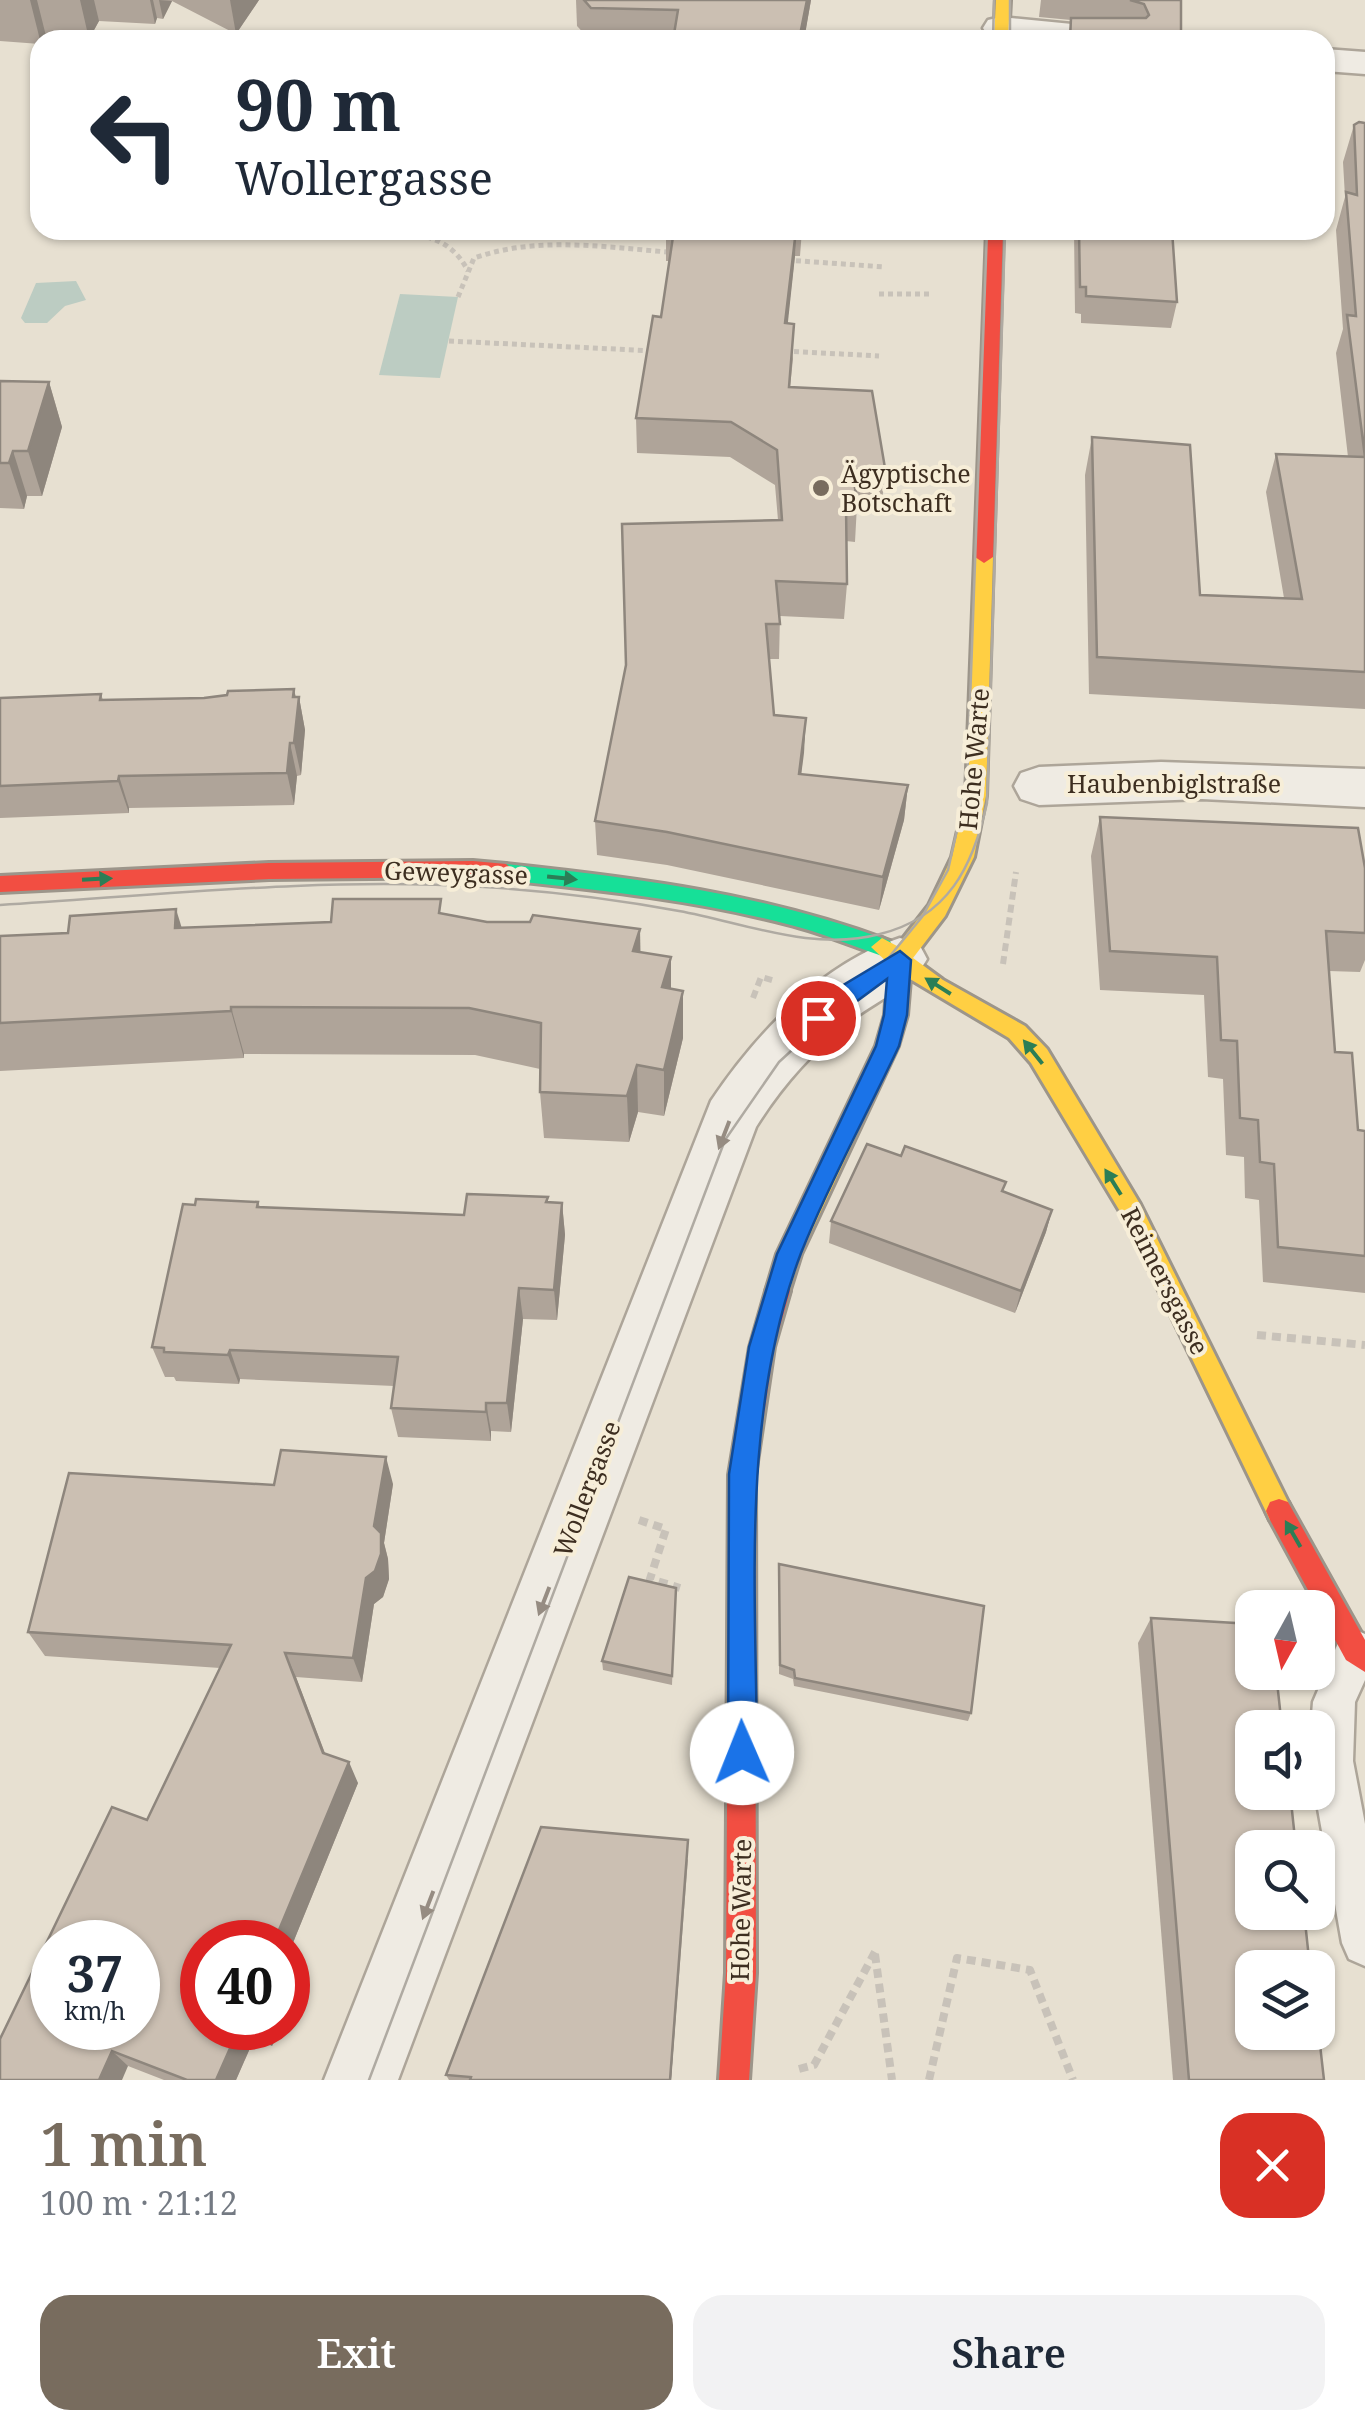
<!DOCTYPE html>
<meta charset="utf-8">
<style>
:root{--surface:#fff;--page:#f2f2f3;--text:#1f2937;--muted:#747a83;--accent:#786c5e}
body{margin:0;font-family:"Noto Serif",serif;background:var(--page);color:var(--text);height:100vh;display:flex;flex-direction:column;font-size:38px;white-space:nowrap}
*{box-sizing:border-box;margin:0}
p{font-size:32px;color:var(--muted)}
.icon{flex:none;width:55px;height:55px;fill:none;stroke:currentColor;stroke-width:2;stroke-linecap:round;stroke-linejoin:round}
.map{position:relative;height:2080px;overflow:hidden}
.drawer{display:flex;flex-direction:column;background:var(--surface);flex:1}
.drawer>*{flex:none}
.banner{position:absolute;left:30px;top:30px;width:1305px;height:210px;border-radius:30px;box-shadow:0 2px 8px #0004;background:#fff;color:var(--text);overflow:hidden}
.needle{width:65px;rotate:188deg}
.tools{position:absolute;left:1235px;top:1590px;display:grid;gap:20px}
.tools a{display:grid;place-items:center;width:100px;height:100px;border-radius:20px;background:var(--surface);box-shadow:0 2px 8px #0004;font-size:50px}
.speed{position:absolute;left:30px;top:1920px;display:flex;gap:20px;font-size:50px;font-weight:700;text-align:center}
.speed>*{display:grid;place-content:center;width:130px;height:130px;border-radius:50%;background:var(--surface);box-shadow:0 2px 8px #0004;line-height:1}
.speed small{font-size:25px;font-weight:400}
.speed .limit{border:15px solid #d22;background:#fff;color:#111}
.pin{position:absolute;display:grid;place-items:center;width:85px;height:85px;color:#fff;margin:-42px;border:5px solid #fff;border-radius:50%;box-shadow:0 2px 10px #0007}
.me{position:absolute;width:110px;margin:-55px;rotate:359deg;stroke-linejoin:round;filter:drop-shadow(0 0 8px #0008)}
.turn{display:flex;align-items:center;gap:35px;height:210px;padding:0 40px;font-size:45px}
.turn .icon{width:130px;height:130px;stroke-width:2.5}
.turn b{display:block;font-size:70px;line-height:85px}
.round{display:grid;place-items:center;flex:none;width:105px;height:105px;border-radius:30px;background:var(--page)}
.head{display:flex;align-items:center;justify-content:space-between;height:170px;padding:0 40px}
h1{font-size:60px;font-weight:600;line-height:75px;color:var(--accent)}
.primary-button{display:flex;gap:20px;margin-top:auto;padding:20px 40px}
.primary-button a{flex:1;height:115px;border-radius:30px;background:var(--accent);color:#fff;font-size:40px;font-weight:600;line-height:115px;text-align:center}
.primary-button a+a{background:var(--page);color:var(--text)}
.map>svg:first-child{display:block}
</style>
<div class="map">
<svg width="1365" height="2080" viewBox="0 0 1365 2080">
<rect width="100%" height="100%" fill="#e7e0d1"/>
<!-- water -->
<g fill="#bcccc2">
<path d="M76 281 86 300 65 306 47 323H25L21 318 36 283Z"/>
<path d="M400 294 458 297 440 378 379 375Z"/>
</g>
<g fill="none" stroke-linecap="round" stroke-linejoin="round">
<defs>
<path id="lane" d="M1356 1630 1365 1634V1680L1355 1702 1353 1761 1365 1824V1966L1349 1959 1342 1943 1315 1792 1318 1728H1311L1313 1702 1341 1636Z"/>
<g id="street">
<path d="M1001 17 1123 29 1136 32 1141 40H1014L988 36 983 28 988 20Z"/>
<path d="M1325 49 1365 52V74L1325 71Z"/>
<path d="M1161 762 1365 769V807L1202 799 1039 805 1021 799 1014 786 1021 773 1039 767Z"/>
<path d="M900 938 919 944 927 959C912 987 874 1002 849 1022 812 1052 781 1087 756 1127L398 2080H324L711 1101C755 1035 822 963 900 938Z"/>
</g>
<path id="fast" d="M506 864C638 878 765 894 890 941L893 947 882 956C850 945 820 932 787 924 695 900 600 890 506 880L495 872Z"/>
<g id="slow">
<path d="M996 0H1010L1008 40H994Z"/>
<path d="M984 551 993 557 986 796 974 857 945 916 913 958 943 980 1025 1026 1047 1049 1140 1204 1288 1502 1292 1511 1288 1520 1279 1523 1270 1520 1124 1218 1031 1063 1009 1038 910 979 907 1015 898 1046 801 1254 787 1299 778 1302 769 1299 766 1291 777 1254 876 1046 885 1015 889 964 871 947 882 938 897 946 929 905 952 857 966 796 975 557Z"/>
</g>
<g id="jam">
<path d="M987 230H1003L993 557 984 563 975 557Z"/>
<path d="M473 861 506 864 517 872 506 880 473 877 269 879 0 892V876L269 863Z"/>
<path d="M778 1280 787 1283 790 1291 774 1347 755 1475 756 1973 749 2080H719L726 1973 729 1475 750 1347 766 1291 769 1283Z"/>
<path d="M1279 1499 1288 1502 1365 1640V1672L1346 1660 1270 1520 1266 1511 1270 1502Z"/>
</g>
</defs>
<!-- lane casing -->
<use href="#lane" stroke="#ada599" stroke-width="5"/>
<!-- street casing -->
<use href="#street" stroke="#ada599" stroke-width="5"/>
<!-- fast casing -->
<use href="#fast" stroke="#9c958a" stroke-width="6"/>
<!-- slow casing -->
<use href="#slow" stroke="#9c958a" stroke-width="6"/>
<!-- jam casing -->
<use href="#jam" stroke="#9c958a" stroke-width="6"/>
<!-- path-far2 -->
<g stroke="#c8c2b9" stroke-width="5" stroke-dasharray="5 4" stroke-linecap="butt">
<path d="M382 237C418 231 450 236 468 271"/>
<path d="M787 260 885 267"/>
<path d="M879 294H932"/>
<path d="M458 297 474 258C538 236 602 247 668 252"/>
<path d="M449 341 655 351"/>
<path d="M785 351 879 356"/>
</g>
<!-- path-far1 -->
<g stroke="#c8c2b9" stroke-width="6" stroke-dasharray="8 5" stroke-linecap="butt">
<path d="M1003 964 1016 872"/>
<path d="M753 998 761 977 775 981"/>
</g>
<!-- path -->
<g stroke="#c8c2b9" stroke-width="8" stroke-dasharray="9 6" stroke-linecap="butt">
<path d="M1257 1335 1365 1345"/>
<path d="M639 1520 666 1529 650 1579 680 1588"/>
<path d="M875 1954 892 2080"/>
<path d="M799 2069 814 2065 875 1952"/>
<path d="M929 2080 957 1958 1030 1970 1073 2080"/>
</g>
<!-- lane -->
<use href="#lane" fill="#efebe3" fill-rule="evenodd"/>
<!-- street -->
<use href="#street" fill="#efebe3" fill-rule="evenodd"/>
<!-- fast -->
<use href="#fast" fill="#16e098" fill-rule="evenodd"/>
<!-- slow -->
<use href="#slow" fill="#ffcf43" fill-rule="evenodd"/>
<!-- jam -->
<use href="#jam" fill="#f24e42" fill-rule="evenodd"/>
<!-- tram -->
<g stroke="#afaaa2" stroke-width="2.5">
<path d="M1010 0V40"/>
<path d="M993 40 994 0"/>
<path d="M0 905C161 895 322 877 484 887 549 891 615 899 679 911 745 923 813 952 880 934 948 917 973 867 987 803L1005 230"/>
<path d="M369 2080 725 1140 779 1062 876 973 922 917 948 870 967 785 987 230"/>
</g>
</g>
<!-- wall -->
<g fill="#afa499">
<path d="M0 0H259L236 34 172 1 163 19 157 18 155 24 99 21 89 39 46 36 44 40H40V44L0 41Z"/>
<path d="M576 0H811L804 40H590L577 26Z"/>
<path d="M1041 0H1181V40H1068L1071 20 1039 17Z"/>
<path d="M1365 123V709L1089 694 1085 475 1092 437 1200 595 1284 598 1266 492 1276 454 1348 457 1336 353 1343 329 1336 230 1345 197 1343 162 1354 125Z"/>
<path d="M666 230H802L800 256H795L787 323 793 359 790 387 885 468 882 504 857 505 855 542 846 541 847 584 844 619 780 616 779 659H769L774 715 806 718 801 774 908 785 904 820 879 910 667 865 597 855 595 821 778 520 775 485 730 457 637 453 636 418 661 317 670 261H666Z"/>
<path d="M1074 230H1175H1172L1177 302 1171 328 1081 323V314L1075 313Z"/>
<path d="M0 381 49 382 62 427 42 496H27L24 509 0 508Z"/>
<path d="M101 694 103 700 299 697 305 730 301 775 297 776 294 805 129 808V813L0 818V698Z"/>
<path d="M1100 817 1365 868V960L1360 972 1329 971 1335 1052 1358 1130 1365 1131V1293L1263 1282 1259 1200 1245 1198 1244 1157 1226 1155 1223 1079 1208 1077 1204 995 1100 990 1091 856Z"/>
<path d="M443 913 640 952 671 989 683 1038 664 1116 638 1112 629 1142 544 1138 540 1092V1069L475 1055 244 1054V1058L0 1071V936L331 922Z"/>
<path d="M1004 1192 1052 1210 1046 1232 1015 1313 829 1243 831 1221Z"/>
<path d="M548 1197V1203H562L565 1235 557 1320 523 1319 511 1432 491 1431V1441L398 1437 391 1408 394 1386 240 1379 239 1384 176 1381 174 1377H165L152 1347 195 1205 258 1202 260 1207 464 1215Z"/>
<path d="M393 1484 384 1543 388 1559 389 1579 383 1597 374 1604 362 1682 296 1677 325 1753 358 1783 288 1955V1942L202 2028H280L272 2046 254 2039 236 2080H164L128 2066 0 2080 147 1820 220 1668 45 1656 28 1632 274 1485Z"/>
<path d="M779 1564 971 1713 968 1721 794 1686 793 1679 779 1674Z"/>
<path d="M676 1588 672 1685 603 1670 602 1661Z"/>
<path d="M1151 1618 1324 2080H1173L1138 1643Z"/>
<path d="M688 1859 671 2080H449L446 2075Z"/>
</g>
<!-- shaded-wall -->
<g fill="#8e867d">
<path d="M30 0H37L46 36 44 40H40Z"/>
<path d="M80 0H94L99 21 89 39Z"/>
<path d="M150 0H153L157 18 155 24Z"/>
<path d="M159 0 172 1 163 19Z"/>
<path d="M230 0H259L236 34Z"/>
<path d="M807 0H811L804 40H799Z"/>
<path d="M796 230 795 256 784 359 785 323Z"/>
<path d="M49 382 62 427 42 496 28 451Z"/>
<path d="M13 451 27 496 24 509 9 463Z"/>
<path d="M294 689 298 707 299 697 305 730 301 775 294 743Z"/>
<path d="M806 718 804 753 797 808 799 774Z"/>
<path d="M290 743 297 776 294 805 287 773Z"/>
<path d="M119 776 129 808V813L118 781Z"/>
<path d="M908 785 904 820 879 910 883 877Z"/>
<path d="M176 909 191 958 175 928Z"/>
<path d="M640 929 641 977 633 951Z"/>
<path d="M671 957V1005L662 987Z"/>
<path d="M683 991V1038L664 1116V1070Z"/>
<path d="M231 1007 244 1054V1058L231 1011Z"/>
<path d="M637 1065 638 1112 629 1142 627 1096Z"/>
<path d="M562 1203 565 1235 557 1320 554 1290Z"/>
<path d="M1052 1210 1046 1232 1015 1313 1021 1291Z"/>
<path d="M519 1288 523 1319 511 1432 507 1403Z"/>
<path d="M230 1350 240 1379 239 1384 228 1355Z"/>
<path d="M486 1403 491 1431V1441L486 1412Z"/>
<path d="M386 1457 393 1484 384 1543 388 1559 389 1579 383 1597 374 1604 362 1682 353 1658Z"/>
<path d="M285 1653 296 1677 333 1775 323 1753Z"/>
<path d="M349 1762 358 1783 288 1955V1942H274Z"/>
<path d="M688 1840 671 2080H670Z"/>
<path d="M291 1957 302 1974 288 2008V1964Z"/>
<path d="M239 2028H244L254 2039 236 2080H216Z"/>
<path d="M261 2028H280L272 2046 260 2031Z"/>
<path d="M112 2051 128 2066 122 2080H99Z"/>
</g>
<!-- building -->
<g fill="#cbbfb2" stroke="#8e867d" stroke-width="2.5" fill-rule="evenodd">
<path d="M584 0H807L799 40H673L678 10 591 8Z"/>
<path d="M1130 0H1181V40H1070L1071 18H1146L1149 15 1144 4Z"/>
<path d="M1359 122 1365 123V672L1097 657 1092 437 1190 445 1200 595 1302 599 1276 454 1365 457 1347 315 1356 316 1346 192 1357 195 1354 125Z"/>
<path d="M674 230H796L785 323 794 324 789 387 872 391 885 468 852 470 858 506H846L847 584 776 581 780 624H766L774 715 806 718 799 774 908 785 883 877 667 832 595 821 626 665 622 524 782 520 777 450 731 422 636 418 653 316 661 317Z"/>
<path d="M1079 230H1172L1177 302 1086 296V287H1080Z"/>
<path d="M0 381 49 382 28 451H13L9 463H0Z"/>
<path d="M294 689 293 697H299L294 743H290L287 773 119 776 118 781 0 786V698L101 694 100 700 204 698 227 695 228 691Z"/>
<path d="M1100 817 1358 828 1365 868V933L1326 931 1335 1052 1352 1053 1358 1130 1365 1131V1256L1278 1247 1274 1164 1260 1162 1258 1120 1240 1118 1237 1041 1221 1040 1217 957 1110 951Z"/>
<path d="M333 899H441L439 913 487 922H530L533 915 640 929 633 951 671 957 662 987 683 991 664 1070 637 1065 627 1096 540 1092 541 1023 469 1008 231 1007V1011L0 1023V936L68 933 70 916 176 909 175 928 331 922Z"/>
<path d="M867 1144 901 1156 905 1146 1006 1182 1002 1191 1052 1210 1021 1291 831 1221Z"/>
<path d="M467 1194 548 1197 546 1202 562 1203 554 1290 519 1288 507 1403H486V1412L391 1408 398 1357 230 1350 228 1355 164 1352V1348L152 1347 183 1204 195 1205 196 1199 258 1202 257 1207 464 1215Z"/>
<path d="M281 1450 386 1457 374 1526 381 1533V1554L375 1571 366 1578 353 1658 285 1653 323 1753 349 1762 274 1942H202V2028H239L216 2080H187L112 2051 99 2080H0V2039L112 1807 147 1820 231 1645 28 1632 69 1473 274 1485ZM52 1942H138V2028H52Z"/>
<path d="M779 1564 984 1606 971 1713 795 1678 794 1670 780 1665Z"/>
<path d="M629 1577 676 1588 672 1676 602 1661Z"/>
<path d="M1151 1618 1252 1624V1672H1276L1282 1728H1252V1792H1290L1296 1848H1252V1912H1304L1310 1968H1252V2032H1318V2027L1324 2080H1189Z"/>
<path d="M541 1827 688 1840 670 2080H470L471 2077 446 2075Z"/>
</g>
<!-- one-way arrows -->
<defs><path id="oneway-solid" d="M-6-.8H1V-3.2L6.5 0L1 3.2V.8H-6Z" transform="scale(2.5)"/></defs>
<g fill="#2b7e56">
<use href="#oneway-solid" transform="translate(562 878) rotate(6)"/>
<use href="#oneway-solid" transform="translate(97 879) rotate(-3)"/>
<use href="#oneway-solid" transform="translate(938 986) rotate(-148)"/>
<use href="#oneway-solid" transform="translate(1033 1052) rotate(-129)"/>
<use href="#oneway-solid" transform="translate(1113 1182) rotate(-122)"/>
<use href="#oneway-solid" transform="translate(1293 1534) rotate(-120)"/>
</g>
<g fill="#968c82">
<use href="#oneway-solid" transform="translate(724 1135) rotate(111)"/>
<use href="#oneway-solid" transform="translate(544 1601) rotate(111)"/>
<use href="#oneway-solid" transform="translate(428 1905) rotate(111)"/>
</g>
<!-- route -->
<path fill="#1a73e8" stroke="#114b97" stroke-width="2.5" d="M900 951 911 960 907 1015 899 1046C867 1114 829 1183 801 1253 741 1412 756 1587 757 1753L753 1763 742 1767 732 1763 728 1753 729 1474 749 1347 777 1254 876 1046 884 1015 887 979 826 1024 818 1027 807 1018 830 993Z"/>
<!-- markers -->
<circle fill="#786c5e" stroke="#f7eed8" stroke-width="4" cx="821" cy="488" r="10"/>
<g text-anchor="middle" stroke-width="8" stroke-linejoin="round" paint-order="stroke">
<!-- poi labels -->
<g font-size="25" fill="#3d2e20" stroke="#f7eed8" text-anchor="start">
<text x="841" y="483">Ägyptische<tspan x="841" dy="29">Botschaft</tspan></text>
</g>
<!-- street labels -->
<g font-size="25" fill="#3d2e20" stroke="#f7eed8">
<text transform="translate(974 759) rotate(-85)" y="9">Hohe Warte</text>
<text x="1174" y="793">Haubenbiglstraße</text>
<text transform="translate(456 873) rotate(2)" y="9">Geweygasse</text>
<text transform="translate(1165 1281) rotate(63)" y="9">Reimersgasse</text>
<text transform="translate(587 1489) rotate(-69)" y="9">Wollergasse</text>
<text transform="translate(741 1910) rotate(-89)" y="9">Hohe Warte</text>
</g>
</g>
</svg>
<div class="tools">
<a><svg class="needle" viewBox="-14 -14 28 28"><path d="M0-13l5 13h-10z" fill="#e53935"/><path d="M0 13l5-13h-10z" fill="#747a83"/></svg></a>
<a><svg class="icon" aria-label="sound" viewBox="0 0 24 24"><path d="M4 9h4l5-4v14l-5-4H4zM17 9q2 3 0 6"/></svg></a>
<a><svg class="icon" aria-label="search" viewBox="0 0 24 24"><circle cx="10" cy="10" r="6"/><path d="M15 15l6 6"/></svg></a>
<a><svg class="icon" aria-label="layers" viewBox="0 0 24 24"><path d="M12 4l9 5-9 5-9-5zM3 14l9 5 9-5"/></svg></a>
</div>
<div class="speed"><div>37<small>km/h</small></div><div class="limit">40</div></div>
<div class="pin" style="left:818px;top:1018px;background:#d93025"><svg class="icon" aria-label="arrive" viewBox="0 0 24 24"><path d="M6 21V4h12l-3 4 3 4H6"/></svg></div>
<svg class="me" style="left:742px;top:1753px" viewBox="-20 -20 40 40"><circle r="19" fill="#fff"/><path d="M0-13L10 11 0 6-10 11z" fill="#1a73e8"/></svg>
<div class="banner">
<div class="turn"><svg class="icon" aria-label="left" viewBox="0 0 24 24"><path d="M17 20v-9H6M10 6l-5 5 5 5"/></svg><div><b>90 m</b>Wollergasse</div></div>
</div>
</div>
<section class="drawer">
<div class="head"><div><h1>1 min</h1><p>100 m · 21:12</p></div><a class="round" style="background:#d93025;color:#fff"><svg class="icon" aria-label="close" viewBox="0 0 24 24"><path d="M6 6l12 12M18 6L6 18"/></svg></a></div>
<div class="primary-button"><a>Exit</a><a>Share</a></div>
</section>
